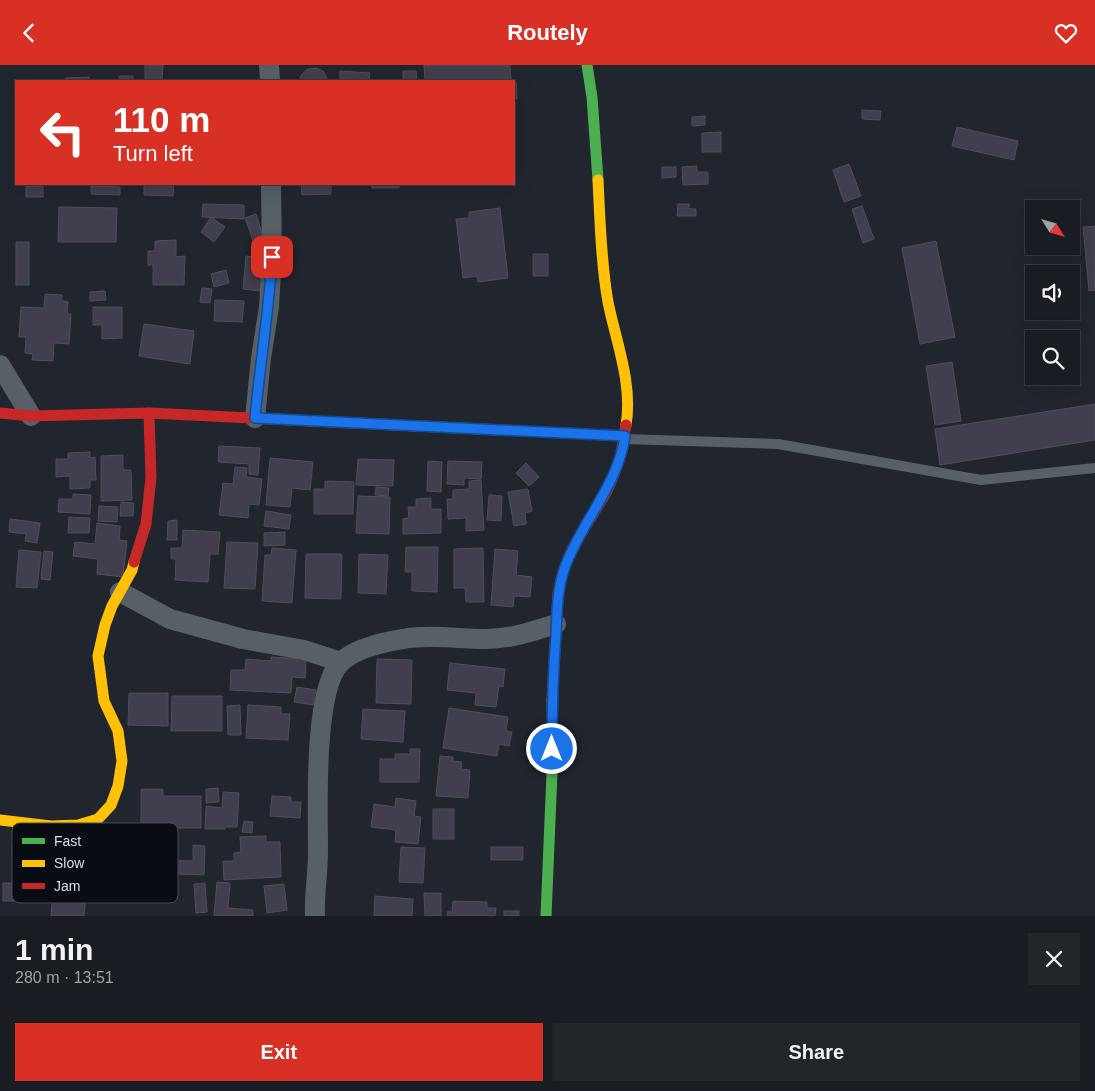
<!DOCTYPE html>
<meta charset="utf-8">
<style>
:root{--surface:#191c22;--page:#22252a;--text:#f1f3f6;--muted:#9fa1a5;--line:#373a40;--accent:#d93025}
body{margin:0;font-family:Helvetica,sans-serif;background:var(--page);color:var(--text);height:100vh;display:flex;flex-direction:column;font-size:19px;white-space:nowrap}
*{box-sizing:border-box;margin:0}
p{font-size:16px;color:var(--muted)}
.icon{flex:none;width:28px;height:28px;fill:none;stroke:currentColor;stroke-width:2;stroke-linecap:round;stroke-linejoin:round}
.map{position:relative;height:851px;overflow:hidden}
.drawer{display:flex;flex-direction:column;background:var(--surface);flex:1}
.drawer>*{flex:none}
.banner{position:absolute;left:15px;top:15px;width:500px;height:105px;border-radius:0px;box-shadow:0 5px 20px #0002,0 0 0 1px var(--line);background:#d93025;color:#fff;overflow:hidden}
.needle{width:32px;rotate:127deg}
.controls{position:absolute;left:1025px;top:135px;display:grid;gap:10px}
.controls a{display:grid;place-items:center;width:55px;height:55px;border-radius:0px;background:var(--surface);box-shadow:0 5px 20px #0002,0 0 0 1px var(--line);font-size:25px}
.pin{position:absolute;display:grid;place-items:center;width:42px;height:42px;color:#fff;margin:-21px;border-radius:10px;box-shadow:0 2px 8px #0006}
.me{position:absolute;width:55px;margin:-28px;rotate:0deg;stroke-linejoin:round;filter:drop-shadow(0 0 4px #0008)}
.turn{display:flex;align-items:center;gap:18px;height:105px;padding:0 15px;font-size:22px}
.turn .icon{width:65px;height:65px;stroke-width:2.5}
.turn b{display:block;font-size:35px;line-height:42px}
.round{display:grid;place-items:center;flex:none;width:52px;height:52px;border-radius:0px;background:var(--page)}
.head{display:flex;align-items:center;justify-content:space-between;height:85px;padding:0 15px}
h1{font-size:30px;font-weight:800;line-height:38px}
.cta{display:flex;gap:10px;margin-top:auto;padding:10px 15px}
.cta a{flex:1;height:58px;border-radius:0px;background:var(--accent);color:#fff;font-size:20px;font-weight:800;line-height:58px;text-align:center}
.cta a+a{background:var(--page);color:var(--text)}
header{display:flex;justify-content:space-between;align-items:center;height:65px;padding:0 15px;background:var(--accent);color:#fff;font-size:22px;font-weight:800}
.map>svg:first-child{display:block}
</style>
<header><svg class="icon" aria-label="back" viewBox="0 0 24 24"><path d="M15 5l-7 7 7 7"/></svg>Routely<svg class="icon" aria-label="heart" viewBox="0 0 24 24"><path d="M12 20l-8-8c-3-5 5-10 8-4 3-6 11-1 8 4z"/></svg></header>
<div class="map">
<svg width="1095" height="851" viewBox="0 0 1095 851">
<rect width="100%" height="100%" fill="#21252d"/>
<!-- building -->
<g fill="#413f4d" stroke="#4e4f58">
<path d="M145 0H163L162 16H145Z"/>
<path d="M424 0H510L511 16H425Z"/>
<path d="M317 3 324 7 328 16H299L302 9 308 4Z"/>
<path d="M340 6 370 8 369 16H340Z"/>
<path d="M403 6H416L417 16H403Z"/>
<rect x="119" y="11" width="14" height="5"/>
<path d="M89 12V16H65V13Z"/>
<path d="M516 17 517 34H514V18Z"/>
<path d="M862 45 881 46 880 55 862 54Z"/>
<path d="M705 51V60L692 61V52Z"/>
<path d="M957 62 1018 76 1014 95 952 81Z"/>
<path d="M721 67V87H702V68Z"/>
<path d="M849 99 861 131 844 137 833 105Z"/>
<path d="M697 101V107H708V119L683 120 682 102Z"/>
<path d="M662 102H676V112L662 113Z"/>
<path d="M144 119H174L173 131 144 130Z"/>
<path d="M301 119H331V129L302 130Z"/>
<rect x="372" y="119" width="27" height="4"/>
<rect x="26" y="121" width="17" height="11"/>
<path d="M91 121 120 122V130L91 129Z"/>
<path d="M203 139 244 140V154L202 152Z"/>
<path d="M678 139H689V144H696V151H677Z"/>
<path d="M862 141 874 174 863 178 852 144Z"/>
<path d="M59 142 117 143 116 177H58Z"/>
<path d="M500 143 508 213 478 217 477 211 463 213 456 154 469 153V147Z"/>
<path d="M256 149 264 175 254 178 245 153Z"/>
<path d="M211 152 225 162 214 177 201 167Z"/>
<path d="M1095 161V225L1089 226 1083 162Z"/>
<path d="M176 175V192L185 191 184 220H153V200H148V186H155V176Z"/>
<path d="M936 176 955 272 920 279 902 183Z"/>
<rect x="16" y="177" width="13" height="43"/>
<rect x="533" y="189" width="15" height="22"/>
<path d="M246 191 263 193 260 226 243 224Z"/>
<path d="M226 205 229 218 214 222 211 209Z"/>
<path d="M202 223 212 224 210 238 200 237Z"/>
<path d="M105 226 106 235 90 236V227Z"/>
<path d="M45 229 62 230V236L68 237 67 249H71L69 279 54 278 53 296 32 295 33 289 25 288 26 272H19L21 242 44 243Z"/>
<path d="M215 235 244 236 242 257 214 256Z"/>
<path d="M93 242H122V273L102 274V260H93Z"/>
<path d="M144 259 194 266 190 299 139 291Z"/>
<path d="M952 297 961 356 935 360 926 301Z"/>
<path d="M1095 339V375L940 400 935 364Z"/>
<path d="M219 381 260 383 258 410 249 409V399L218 397Z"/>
<path d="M90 387V393L95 392 96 415H90V423L70 424V411L56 412V394H68V388Z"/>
<path d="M123 390V405H131L132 435 101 436V391Z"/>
<path d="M270 393 313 397 310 425 292 423 290 442 266 440Z"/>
<path d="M358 394 394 395 393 421 356 420Z"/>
<path d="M428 396 442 397 441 427 427 426Z"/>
<path d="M448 396 482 397 481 414 464 413V420L447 419Z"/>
<path d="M526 398 539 412 529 421 516 408Z"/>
<path d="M235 402 247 403 246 412 262 414 259 440 249 439 248 453 219 450 223 418 233 419Z"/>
<path d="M481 415 484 465 466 466V453L448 454 447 434H453V425L469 424V416Z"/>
<path d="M325 416 354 417 353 449H314V424H325Z"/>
<path d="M376 422 389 423 388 431 375 430Z"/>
<path d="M528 424 532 446 525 448 526 459 514 461 508 427Z"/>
<path d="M73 429 91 430 90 449 58 447 59 434H73Z"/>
<path d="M489 430 502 431 501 456 487 455Z"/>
<path d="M358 431 390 432 389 469 356 468Z"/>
<path d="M431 433V444H441V468L403 469V454L409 453 408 442H416V434Z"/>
<path d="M121 437 134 438 133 451H120Z"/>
<path d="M99 441 118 442 117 457 98 456Z"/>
<path d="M266 446 291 450 289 464 264 461Z"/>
<path d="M69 452 90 453 89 468H68Z"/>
<path d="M10 454 40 458 37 478 25 476 26 469 9 467Z"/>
<path d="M177 455V475H167L168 456Z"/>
<path d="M97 458 120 461 119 475 127 476 123 512 97 509 98 494 73 491 75 477 95 479Z"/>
<path d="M183 465 220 467 218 489H210L208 517 175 515 176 494H171V483H182Z"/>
<path d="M285 467V480L264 481V468Z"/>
<path d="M227 477 258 478 255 524 224 523Z"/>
<path d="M406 482H438L437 527 412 526V507H405Z"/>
<path d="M272 483 296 485 292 538 262 536 265 490H271Z"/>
<path d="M483 483 484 537H466L465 523H454V484Z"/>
<path d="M495 484 518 486 516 510 532 512 530 532 514 531 513 542 491 540Z"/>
<path d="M19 485 41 487 37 523 16 522Z"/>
<path d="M44 486 53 487 50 515 41 514Z"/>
<path d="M306 489H342L341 534 305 533Z"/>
<path d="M359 489 388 490 386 529 358 528Z"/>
<path d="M271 592 306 594 305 613 292 612 291 628 230 625 231 605H245L246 594 271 596Z"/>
<path d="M377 594 412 595 411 639 376 638Z"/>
<path d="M450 598 505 604 503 622 499 621 496 642 475 640 476 628 447 625Z"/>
<path d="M297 622 316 625 313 640 294 637Z"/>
<path d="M129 628H168V661L128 660Z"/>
<path d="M172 631H222V666H171Z"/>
<path d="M240 640 241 670H228L227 641Z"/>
<path d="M248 640 281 642V649H290L288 675 246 673Z"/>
<path d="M449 643 508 652 506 666 512 667 509 681 499 679 497 691 443 683Z"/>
<path d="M363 644 405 646 403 677 361 674Z"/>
<path d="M410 684H420L419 717H380V694H395V689H410Z"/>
<path d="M440 691 453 692V696L462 697 461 704 470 705 468 733 436 731Z"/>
<path d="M218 723 219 737 206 738V724Z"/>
<path d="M141 724H163V731H201V763H141Z"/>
<path d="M223 727 239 728 237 762H225V764H205L206 741 222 743Z"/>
<path d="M272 731 291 732V737H301L300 753 270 751Z"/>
<path d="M396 733 416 736 414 751 421 752 418 779 395 777 396 765 371 762 374 739 395 742Z"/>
<rect x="433" y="744" width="21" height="30"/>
<path d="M244 756 253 757 252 768 242 767Z"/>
<path d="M266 771V777H280L281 812 224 815 223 796H234V788L241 787 240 772Z"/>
<path d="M41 779 42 819H26V836H3V818H13L12 780Z"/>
<path d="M193 780 205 781 204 810 149 808V795L193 796Z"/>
<path d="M401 782 425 783 423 818 399 817Z"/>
<rect x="491" y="782" width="32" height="13"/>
<path d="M54 813 87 816 84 851H51Z"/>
<path d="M217 817 230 818 228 843 253 845V851H214Z"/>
<path d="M205 818 207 847 196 848 194 819Z"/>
<path d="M284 819 287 845 267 848 264 821Z"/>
<path d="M424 828H441V851H425Z"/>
<path d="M375 831 413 834 412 851H374Z"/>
<path d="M453 836 487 837V843H496L495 851H447L448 846 452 847Z"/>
<rect x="504" y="846" width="15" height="5"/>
</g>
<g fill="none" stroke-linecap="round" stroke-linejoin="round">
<!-- lane -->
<path stroke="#576065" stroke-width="10" d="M625 374 778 379 981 415 1095 403"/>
<!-- street -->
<g stroke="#576065" stroke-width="20">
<path d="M269 0 270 16"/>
<path d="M0 300 31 351"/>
<path d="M255 353 261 293 269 242 272 192 271 119"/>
<path d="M120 527 170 554 243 574 304 585 341 597"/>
<path d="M315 851C314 830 318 808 318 787 318 746 313 626 340 598 354 584 384 577 403 574 429 569 460 574 486 574 511 574 533 566 556 559"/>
</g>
<!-- fast -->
<g stroke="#4caf50" stroke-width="11">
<path d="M587 0 592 32 598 115"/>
<path d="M546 851 553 684 552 634"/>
</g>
<!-- slow -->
<g stroke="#ffc107" stroke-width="11">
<path d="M598 115C600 154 601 198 608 237 616 277 633 319 626 360"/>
<path d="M272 354 501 365"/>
<path d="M0 755 51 761 78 760 98 754 111 740 118 721 122 696 118 666 104 636 98 591 105 560 112 541 132 505 134 497"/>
</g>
<!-- jam -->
<g stroke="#c62828" stroke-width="11">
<path d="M0 348 31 351 149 348 272 354"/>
<path d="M501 365 625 371"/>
<path d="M134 497 146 459 151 412 149 348"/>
<path d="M552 634 558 528 564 504 572 484 607 426 613 412 620 393 626 360"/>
</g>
</g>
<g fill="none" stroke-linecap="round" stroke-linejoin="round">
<defs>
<path id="route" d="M272 192C269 246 260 299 255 353L625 371C618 420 582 456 565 502 557 524 557 547 556 570 553 608 552 646 552 684"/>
</defs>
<!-- route casing -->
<use href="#route" stroke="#114b97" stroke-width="12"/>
<!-- route -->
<use href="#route" stroke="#1a73e8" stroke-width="9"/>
</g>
<!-- legend -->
<rect x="12" y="758" width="166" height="80" rx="8" fill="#090d13" stroke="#474b53" stroke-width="1"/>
<rect x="22" y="773" width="23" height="6" fill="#4caf50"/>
<rect x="22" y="795" width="23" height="7" fill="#ffc107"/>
<rect x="22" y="818" width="23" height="6" fill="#c62828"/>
<g font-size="14" fill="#d8dde8">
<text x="54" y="781">Fast</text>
<text x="54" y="803">Slow</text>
<text x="54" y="826">Jam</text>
</g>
</svg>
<div class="controls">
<a><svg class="needle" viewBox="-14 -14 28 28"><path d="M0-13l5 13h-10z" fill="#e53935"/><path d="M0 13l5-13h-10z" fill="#9fa1a5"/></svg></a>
<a><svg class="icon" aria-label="sound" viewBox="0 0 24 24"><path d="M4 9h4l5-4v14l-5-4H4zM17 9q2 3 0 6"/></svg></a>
<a><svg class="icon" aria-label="search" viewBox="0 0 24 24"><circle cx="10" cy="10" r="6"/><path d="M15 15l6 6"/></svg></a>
</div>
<div class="pin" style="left:272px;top:192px;background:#d93025"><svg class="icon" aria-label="arrive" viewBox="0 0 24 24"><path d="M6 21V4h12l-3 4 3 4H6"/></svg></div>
<svg class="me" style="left:552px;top:684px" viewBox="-20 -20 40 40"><circle r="17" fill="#1a73e8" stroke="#fff" stroke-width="3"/><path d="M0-11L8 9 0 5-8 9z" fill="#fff"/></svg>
<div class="banner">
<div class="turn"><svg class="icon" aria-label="left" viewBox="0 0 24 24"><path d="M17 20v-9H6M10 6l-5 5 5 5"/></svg><div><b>110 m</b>Turn left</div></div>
</div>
</div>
<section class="drawer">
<div class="head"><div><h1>1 min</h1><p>280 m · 13:51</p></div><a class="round"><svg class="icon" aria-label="close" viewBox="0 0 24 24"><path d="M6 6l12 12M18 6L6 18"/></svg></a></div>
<div class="cta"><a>Exit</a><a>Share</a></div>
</section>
